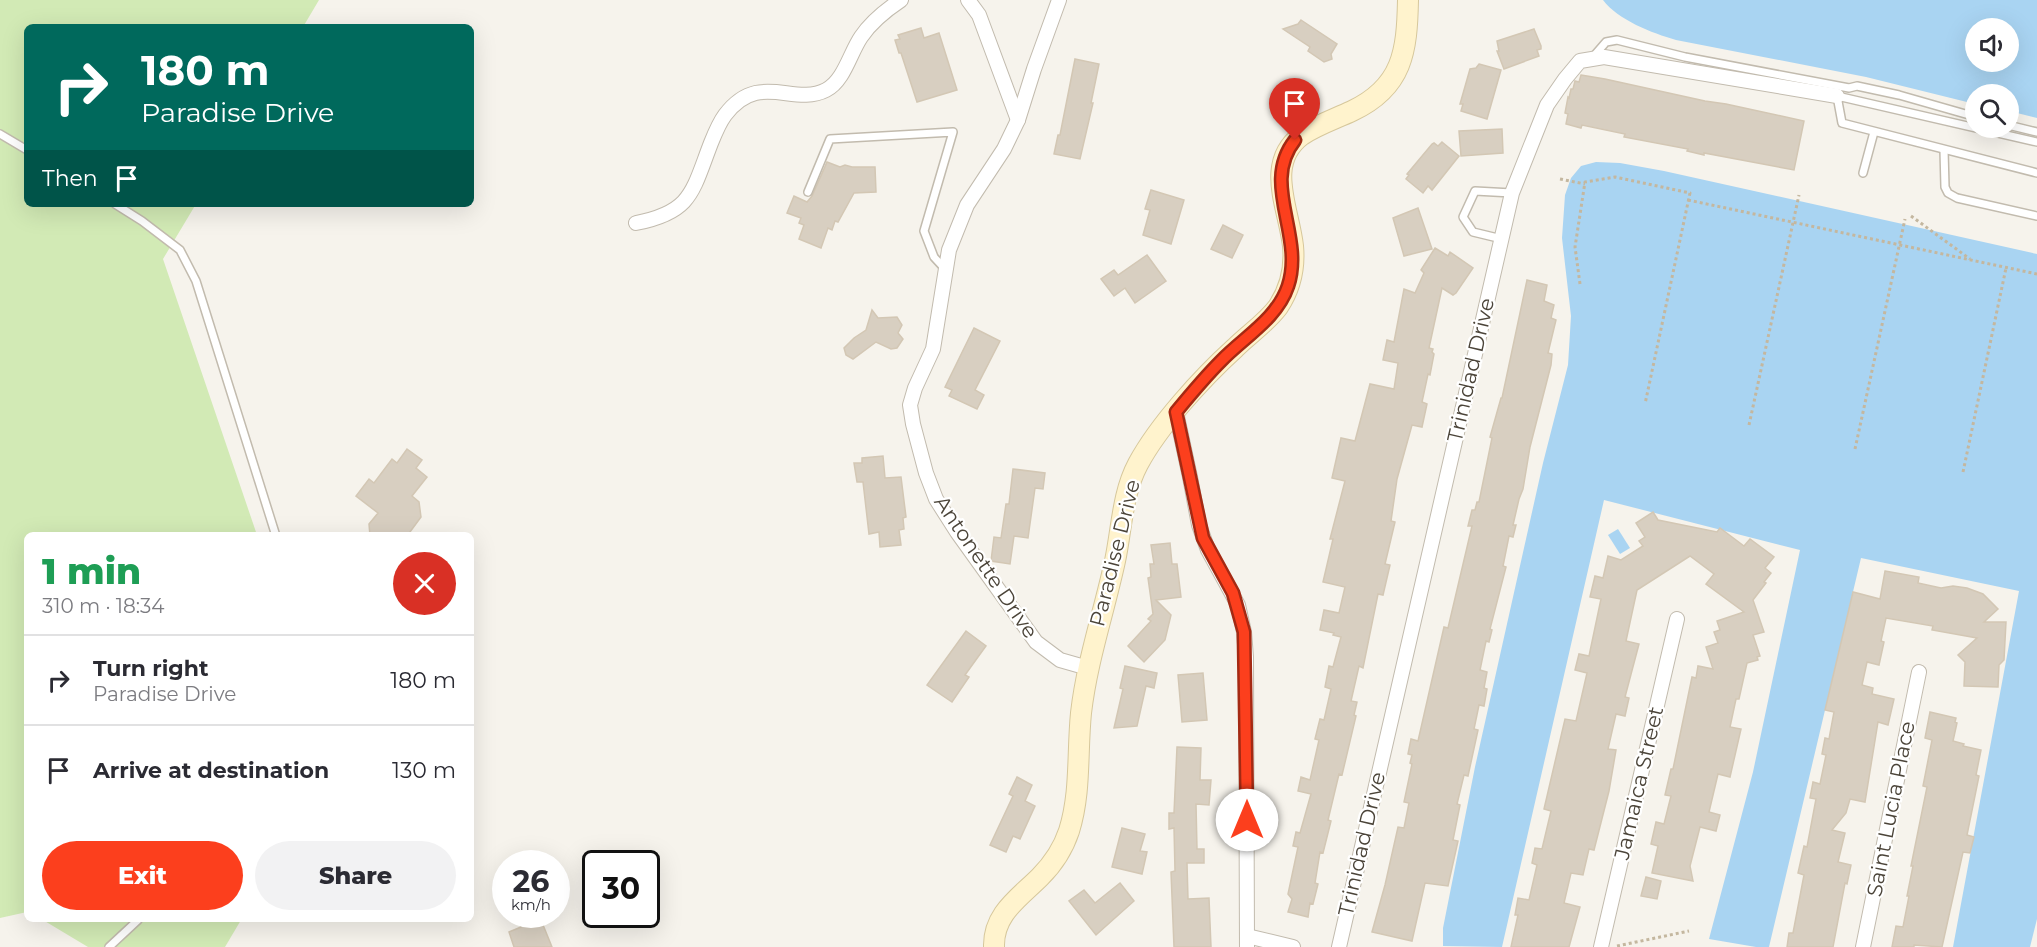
<!DOCTYPE html>
<meta charset="utf-8">
<style>
:root{--surface:#fff;--page:#f2f2f3;--text:#2b2b33;--muted:#7c7c81;--line:#e1e1e2;--accent:#fc3f1d}
body{margin:0;font-family:Montserrat,sans-serif;background:var(--page);color:var(--text);height:100vh;display:flex;flex-direction:column;font-size:22px;white-space:nowrap}
*{box-sizing:border-box;margin:0}
p{font-size:20px;color:var(--muted)}
.icon{flex:none;width:33px;height:33px;fill:none;stroke:currentColor;stroke-width:2;stroke-linecap:round;stroke-linejoin:round}
.map{position:relative;flex:1;overflow:hidden}
.side{position:absolute;left:24px;top:532px;width:450px;height:390px;display:flex;flex-direction:column;background:var(--surface);border-radius:9px;box-shadow:0 6px 24px #0002}
.side>*{flex:none}
.hud{position:absolute;left:24px;top:24px;width:450px;height:183px;border-radius:9px;box-shadow:0 6px 24px #0002;background:#00695c;color:#fff;overflow:hidden}
.fabs{position:absolute;left:1965px;top:18px;display:grid;gap:12px}
.fabs a{display:grid;place-items:center;width:54px;height:54px;border-radius:50%;background:var(--surface);box-shadow:0 6px 24px #0002;font-size:30px}
.speed{position:absolute;left:492px;top:850px;display:flex;gap:12px;font-size:30px;font-weight:700;text-align:center}
.speed>*{display:grid;place-content:center;width:78px;height:78px;border-radius:50%;background:var(--surface);box-shadow:0 6px 24px #0002;line-height:1}
.speed small{font-size:15px;font-weight:400}
.speed .limit{border:3px solid #111;border-radius:9px;background:#fff;color:#111}
.pin{position:absolute;display:grid;place-items:center;width:51px;height:51px;color:#fff;margin:-62px -26px;border-radius:50% 50% 50% 0;rotate:-45deg;box-shadow:0 0 6px #0007}
.pin .icon{rotate:45deg}
.me{position:absolute;width:66px;margin:-33px;rotate:0deg;stroke-linejoin:round;filter:drop-shadow(0 0 4px #0008)}
.turn{display:flex;align-items:center;gap:21px;height:126px;padding:0 18px;font-size:27px}
.turn .icon{width:78px;height:78px;stroke-width:2.5}
.turn b{display:block;font-size:42px;line-height:51px}
.then{display:flex;align-items:center;height:57px;padding:0 18px;background:#0003;gap:12px;font-size:22px}
.round{display:grid;place-items:center;flex:none;width:63px;height:63px;border-radius:32px;background:var(--page)}
.headline{display:flex;align-items:center;justify-content:space-between;height:102px;padding:0 18px}
h1{font-size:36px;font-weight:800;line-height:45px;color:#1e9e55}
.cta{display:flex;gap:12px;margin-top:auto;padding:12px 18px}
.cta a{flex:1;height:69px;border-radius:36px;background:var(--accent);color:#fff;font-size:24px;font-weight:800;line-height:69px;text-align:center}
.cta a+a{background:var(--page);color:var(--text)}
ul{padding:0;list-style:none}
li{display:flex;align-items:center;gap:18px;height:90px;padding:0 18px;border-top:2px solid var(--line)}
li div{flex:1}
li b{display:block;font-size:22px}
li em{font-style:normal}
.map>svg:first-child{display:block}
</style>
<div class="map">
<svg width="2037" height="947" viewBox="0 0 2037 947">
<rect width="100%" height="100%" fill="#f6f3ec"/>
<!-- green -->
<g fill="#d2eab5">
<path d="M0 0H319L303 27H27V204H196L163 259 257 535 27 536V912L0 918Z"/>
<path d="M43 920H241L225 947H88Z"/>
</g>
<!-- water -->
<g fill="#a9d4f2" fill-rule="evenodd">
<path d="M1603 0H2037V118L2009 111 2008 94H1976L1975 104 1866 77 1676 40C1652 33 1618 20 1603 0ZM1976 28H2008V62H1976Z"/>
<path d="M1596 162 1620 163 1664 171 2037 254V919L2030 947H1953L2019 591 1861 558 1769 947H1756L1709 939 1753 772 1800 550 1604 500 1502 947 1443 946V928L1475 767 1543 463 1568 365 1571 316 1562 238 1565 195 1571 178 1581 166Z"/>
<path d="M1618 529 1630 548 1620 554 1608 535Z"/>
</g>
<!-- building -->
<g fill="#d8cfc1" stroke="#d3c7b4" stroke-width="1.5">
<path d="M1301 20 1337 44 1331 54 1332 59 1324 62 1308 51 1310 47 1283 29 1298 24Z"/>
<path d="M921 28 924 38 939 33 957 90 917 102 901 53H899L895 40 900 39 898 35Z"/>
<path d="M1534 29 1541 46V49L1537 50 1539 56 1504 69 1497 51H1499L1497 41Z"/>
<path d="M1075 59 1099 64 1091 103H1093L1080 159 1054 154 1058 135H1060Z"/>
<path d="M1479 64 1501 70 1487 119 1461 111 1463 104H1460L1470 69 1476 68Z"/>
<path d="M1581 75 1605 79 1705 101 1726 104 1804 121 1794 170 1704 153V155L1687 151 1688 149 1624 137 1625 134 1582 125 1581 128 1566 124 1568 114 1565 113 1568 97 1569 98 1571 89H1573L1575 81 1579 82Z"/>
<path d="M1502 129 1503 153 1461 156 1459 131Z"/>
<path d="M1442 142 1459 156 1432 190 1428 186 1423 193 1406 179 1409 175 1407 174 1432 144 1434 143 1438 146Z"/>
<path d="M827 162 840 167 845 165 852 167H875L876 192 854 193 838 222 835 221 832 230 828 228 821 248 799 239 804 225 799 223 801 218 787 213 794 196 807 202 812 196Z"/>
<path d="M1151 190 1184 200 1171 244 1143 235 1150 210 1145 209Z"/>
<path d="M1418 208 1432 249 1404 256 1393 218Z"/>
<path d="M1223 225 1243 235 1232 258 1211 249Z"/>
<path d="M1435 248 1448 256 1450 252 1473 268 1456 293 1453 295 1442 288 1429 348 1433 349 1432 352 1434 354 1430 375 1428 374 1422 402 1427 404 1422 427 1412 425 1397 479 1391 521 1395 522 1385 564 1390 565 1383 595 1378 594 1363 668 1359 666 1351 701 1357 702 1354 715 1356 716 1342 775 1339 774 1328 820 1331 821 1323 853 1320 852 1315 883 1318 884 1313 904 1310 903 1308 917 1288 912 1292 899 1288 894 1298 847 1293 846 1296 832 1300 833 1311 794 1298 791 1301 777 1310 780 1319 740 1315 739 1320 719 1324 720 1331 689 1325 687 1329 666 1333 667 1341 637 1333 635 1334 633 1320 630 1324 610 1339 613 1345 587 1323 582 1333 539H1330L1345 481 1332 478 1341 438 1355 441 1370 384 1394 389 1398 363 1383 360 1387 340 1394 342 1404 289 1415 293 1424 273 1421 270Z"/>
<path d="M1147 255 1166 281 1135 303 1125 288 1114 296 1101 279 1114 270 1118 275Z"/>
<path d="M1527 280 1547 285 1544 301 1554 305 1551 318 1556 320 1548 353 1552 354 1551 365 1530 447 1523 489 1519 499 1513 525H1516L1513 537 1509 536 1503 566 1506 567 1490 629 1492 630 1489 642 1486 641 1480 670 1487 672 1484 688 1487 689 1484 706 1479 705 1474 729 1478 730 1468 776 1464 775 1457 804 1460 805 1453 840 1458 841 1448 886 1425 883 1412 941 1372 932 1385 885 1398 827 1404 828 1409 803 1404 802 1412 764 1410 763 1412 755 1408 754 1411 739 1418 741 1444 627 1448 628 1472 526H1468L1472 510H1475L1477 502H1479L1492 438 1490 437 1501 398H1502Z"/>
<path d="M872 310 878 318 897 317 902 325 898 333 903 339 897 348 891 349 876 342 853 359 846 355 844 348 854 338 866 330Z"/>
<path d="M974 328 1000 341 975 390 984 395 977 409 949 396 952 390 945 387Z"/>
<path d="M407 449 422 460 416 468 427 477 412 496 419 502 421 517 407 536H370L369 524 378 513 356 496 369 479 374 483 392 459 397 463Z"/>
<path d="M883 456 885 478 901 477 906 517 903 518 904 529 899 530 901 545 880 547 879 532 869 534 863 482H857L854 463H862V458Z"/>
<path d="M1013 469 1045 473 1043 489 1035 488 1028 538 1014 536 1010 564 991 561 994 537 1001 538 1006 504H1009Z"/>
<path d="M1653 512 1658 520 1717 532 1720 528 1744 546 1750 539 1774 557 1765 568 1771 573 1764 582 1766 583 1753 600 1764 632 1753 635 1760 656 1757 657 1758 660 1747 663 1739 699H1736L1730 727 1741 729 1730 777 1718 774 1709 812 1720 815 1716 831 1700 827 1690 866 1693 881 1652 873 1658 846 1651 844 1656 822 1664 824 1671 796 1665 795 1671 769H1673L1692 677 1696 678 1698 666 1713 669 1706 647 1718 643 1714 632 1720 630 1717 621 1744 612 1706 584 1714 574 1690 556 1637 590 1626 641 1639 644 1625 697 1629 698 1625 716 1616 714 1608 749 1616 750 1609 791 1594 850 1589 849 1583 875 1571 873 1564 903 1580 907 1569 947H1511L1518 915H1515L1518 898 1529 900 1537 865 1532 863 1535 848 1542 849 1551 811 1544 809 1565 719 1576 721 1587 673 1575 670 1579 654 1589 656 1601 599 1590 597 1595 576 1603 578 1608 556 1621 560 1643 546 1639 541 1645 537 1636 523Z"/>
<path d="M1170 543 1172 564H1177L1181 597 1156 600 1171 615 1165 640 1144 662 1128 646 1151 621 1148 619 1153 614 1148 578 1151 577 1150 564H1154L1151 545Z"/>
<path d="M1885 571 1919 577 1918 583 1941 588 1953 586 1967 588 1983 594 1998 609 1984 622H2006L2004 660 1999 665 1998 687 1964 686 1965 662 1958 655 1977 638 1932 630 1933 626 1886 618 1881 641 1884 642 1879 665 1867 662 1862 685 1873 688 1872 694 1894 699 1888 725 1878 722 1865 802 1850 799 1846 813 1832 830 1845 833 1838 862 1851 865 1847 884 1845 883 1833 947H1787L1789 933H1793L1804 875 1798 873 1804 846 1807 847 1816 799 1810 798 1813 782 1820 784 1826 755 1822 754 1825 738 1829 739 1834 712 1825 710 1853 592 1880 599Z"/>
<path d="M966 631 986 646 965 675 969 677 952 702 927 685Z"/>
<path d="M1125 666 1157 673 1154 688 1146 686 1137 726 1114 728 1123 689 1120 688Z"/>
<path d="M1203 673 1207 720 1182 722 1178 675Z"/>
<path d="M1930 712 1956 718 1955 722 1957 723 1953 741 1964 744 1963 746 1981 750 1976 775 1979 776 1967 835 1974 837 1970 853 1963 852 1942 947 1914 945V947H1892L1896 926 1903 927 1909 896H1907L1913 866H1911L1927 787 1923 786 1932 740 1925 738Z"/>
<path d="M1177 747 1201 748 1200 780H1211L1209 805 1196 804 1197 849H1204V863H1187L1188 899 1209 898 1211 947H1174L1171 872 1175 871 1174 828 1169 829V813H1174Z"/>
<path d="M1017 777 1032 785 1025 801 1035 806 1020 839 1013 836 1006 852 990 845 1013 796 1009 794Z"/>
<path d="M1122 828 1145 834 1140 851 1147 852 1142 874 1112 867Z"/>
<path d="M1646 877 1661 881 1657 899 1641 896Z"/>
<path d="M1120 883 1134 901 1096 935 1069 901 1084 890 1095 903Z"/>
<path d="M533 915H539L552 947H514L509 932 521 927 518 921Z"/>
</g>
<g fill="none" stroke-linecap="round" stroke-linejoin="round">
<defs>
<g id="lane">
<path d="M1593 57 1606 42 1617 40 1685 57 1849 88 1857 86 1899 95 1976 117"/>
<path d="M2008 125 2037 132"/>
<path d="M0 134 27 150"/>
<path d="M2037 142 1837 96 1842 123 2037 173"/>
<path d="M1944 150 1945 187 1948 193 1957 198 2037 216"/>
<path d="M1863 173 1874 132"/>
<path d="M808 192 830 139 953 132 924 231 934 257 946 270"/>
<path d="M115 204 142 221 180 250 196 281 276 536"/>
<path d="M1502 239 1473 232 1463 217 1475 191 1512 193"/>
<path d="M109 947 138 920"/>
</g>
<g id="street">
<path d="M968 0 979 15 1018 120"/>
<path d="M1059 0 1034 69 1018 120 1004 149 967 205 949 250 933 349 915 388 910 405 913 424 926 473 936 499 957 532 1036 642 1060 660 1088 668"/>
<path d="M636 223C692 212 692 192 711 143 715 133 719 123 725 115 759 70 793 107 826 90 844 81 850 53 861 37 871 22 886 10 901 0"/>
<path d="M1176 412 1190 477 1199 525 1208 550 1238 605 1244 632 1246 657 1247 947"/>
<path d="M1247 936 1293 947"/>
<path d="M1339 947 1512 193 1547 105 1565 79 1580 61 1604 57 1837 96"/>
<path d="M1601 947 1677 619"/>
<path d="M1863 947 1919 672"/>
</g>
<path id="secondary" d="M994 947C993 914 1019 898 1040 877 1053 864 1063 849 1069 831 1081 793 1077 753 1081 713 1087 661 1104 612 1115 561 1122 528 1122 494 1138 464 1159 425 1202 378 1235 348 1249 334 1266 323 1278 307 1290 289 1295 267 1293 246 1289 208 1264 163 1302 135 1317 125 1335 119 1352 111 1403 87 1407 51 1408 0"/>
</defs>
<!-- lane casing -->
<use href="#lane" stroke="#c2bbae" stroke-width="10"/>
<!-- street casing -->
<use href="#street" stroke="#c2bbae" stroke-width="16"/>
<!-- secondary casing -->
<use href="#secondary" stroke="#d6c79b" stroke-width="22"/>
<!-- path -->
<g stroke="#c4b79f" stroke-width="3" stroke-dasharray="3 3" stroke-linecap="butt">
<path d="M1560 179 1585 184"/>
<path d="M1688 200 2037 274"/>
<path d="M1911 216 1970 259"/>
<path d="M1580 284 1575 247 1585 182 1615 177 1690 193 1645 404"/>
<path d="M1749 425 1799 195"/>
<path d="M1855 449 1905 219"/>
<path d="M1963 472 2006 268"/>
<path d="M1617 946 1689 931"/>
</g>
<!-- lane -->
<use href="#lane" stroke="#fff" stroke-width="7"/>
<!-- street -->
<use href="#street" stroke="#fff" stroke-width="14"/>
<!-- secondary -->
<use href="#secondary" stroke="#fff3cd" stroke-width="20"/>
</g>
<g fill="none" stroke-linecap="round" stroke-linejoin="round">
<defs>
<path id="route" d="M1247 820 1244 632 1233 593 1203 538 1176 412C1190 395 1205 377 1221 361 1244 337 1277 319 1288 286 1305 235 1260 184 1295 140"/>
</defs>
<!-- route casing -->
<use href="#route" stroke="#a42913" stroke-width="15"/>
<!-- route -->
<use href="#route" stroke="#fc3f1d" stroke-width="10"/>
</g>
<g text-anchor="middle" stroke-width="4.5" stroke-linejoin="round" paint-order="stroke">
<!-- street labels -->
<g font-size="21" fill="#4b4439" stroke="#fff">
<text transform="translate(1471 370) rotate(-77)" y="7">Trinidad Drive</text>
<text transform="translate(1115 553) rotate(-76)" y="7">Paradise Drive</text>
<text transform="translate(986 567) rotate(56)" y="7">Antonette Drive</text>
<text transform="translate(1639 783) rotate(-77)" y="7">Jamaica Street</text>
<text transform="translate(1891 809) rotate(-79)" y="7">Saint Lucia Place</text>
<text transform="translate(1362 844) rotate(-77)" y="7">Trinidad Drive</text>
</g>
</g>
</svg>
<div class="fabs">
<a><svg class="icon" aria-label="sound" viewBox="0 0 24 24"><path d="M4 9h4l5-4v14l-5-4H4zM17 9q2 3 0 6"/></svg></a>
<a><svg class="icon" aria-label="search" viewBox="0 0 24 24"><circle cx="10" cy="10" r="6"/><path d="M15 15l6 6"/></svg></a>
</div>
<div class="speed"><div>26<small>km/h</small></div><div class="limit">30</div></div>
<div class="pin" style="left:1295px;top:140px;background:#d93025"><svg class="icon" aria-label="arrive" viewBox="0 0 24 24"><path d="M6 21V4h12l-3 4 3 4H6"/></svg></div>
<svg class="me" style="left:1247px;top:820px" viewBox="-20 -20 40 40"><circle r="19" fill="#fff"/><path d="M0-13L10 11 0 6-10 11z" fill="#fc3f1d"/></svg>
<div class="hud">
<div class="turn"><svg class="icon" aria-label="right" viewBox="0 0 24 24"><path d="M7 20v-9h11M14 6l5 5-5 5"/></svg><div><b>180 m</b>Paradise Drive</div></div>
<div class="then">Then<svg class="icon" aria-label="arrive" viewBox="0 0 24 24"><path d="M6 21V4h12l-3 4 3 4H6"/></svg></div>
</div>
<section class="side">
<div class="headline"><div><h1>1 min</h1><p>310 m · 18:34</p></div><a class="round" style="background:#d93025;color:#fff"><svg class="icon" aria-label="close" viewBox="0 0 24 24"><path d="M6 6l12 12M18 6L6 18"/></svg></a></div>
<ul>
<li><svg class="icon" aria-label="right" viewBox="0 0 24 24"><path d="M7 20v-9h11M14 6l5 5-5 5"/></svg><div><b>Turn right</b><p>Paradise Drive</p></div><em>180 m</em></li>
<li><svg class="icon" aria-label="arrive" viewBox="0 0 24 24"><path d="M6 21V4h12l-3 4 3 4H6"/></svg><div><b>Arrive at destination</b></div><em>130 m</em></li>
</ul>
<div class="cta"><a>Exit</a><a>Share</a></div>
</section>
</div>
